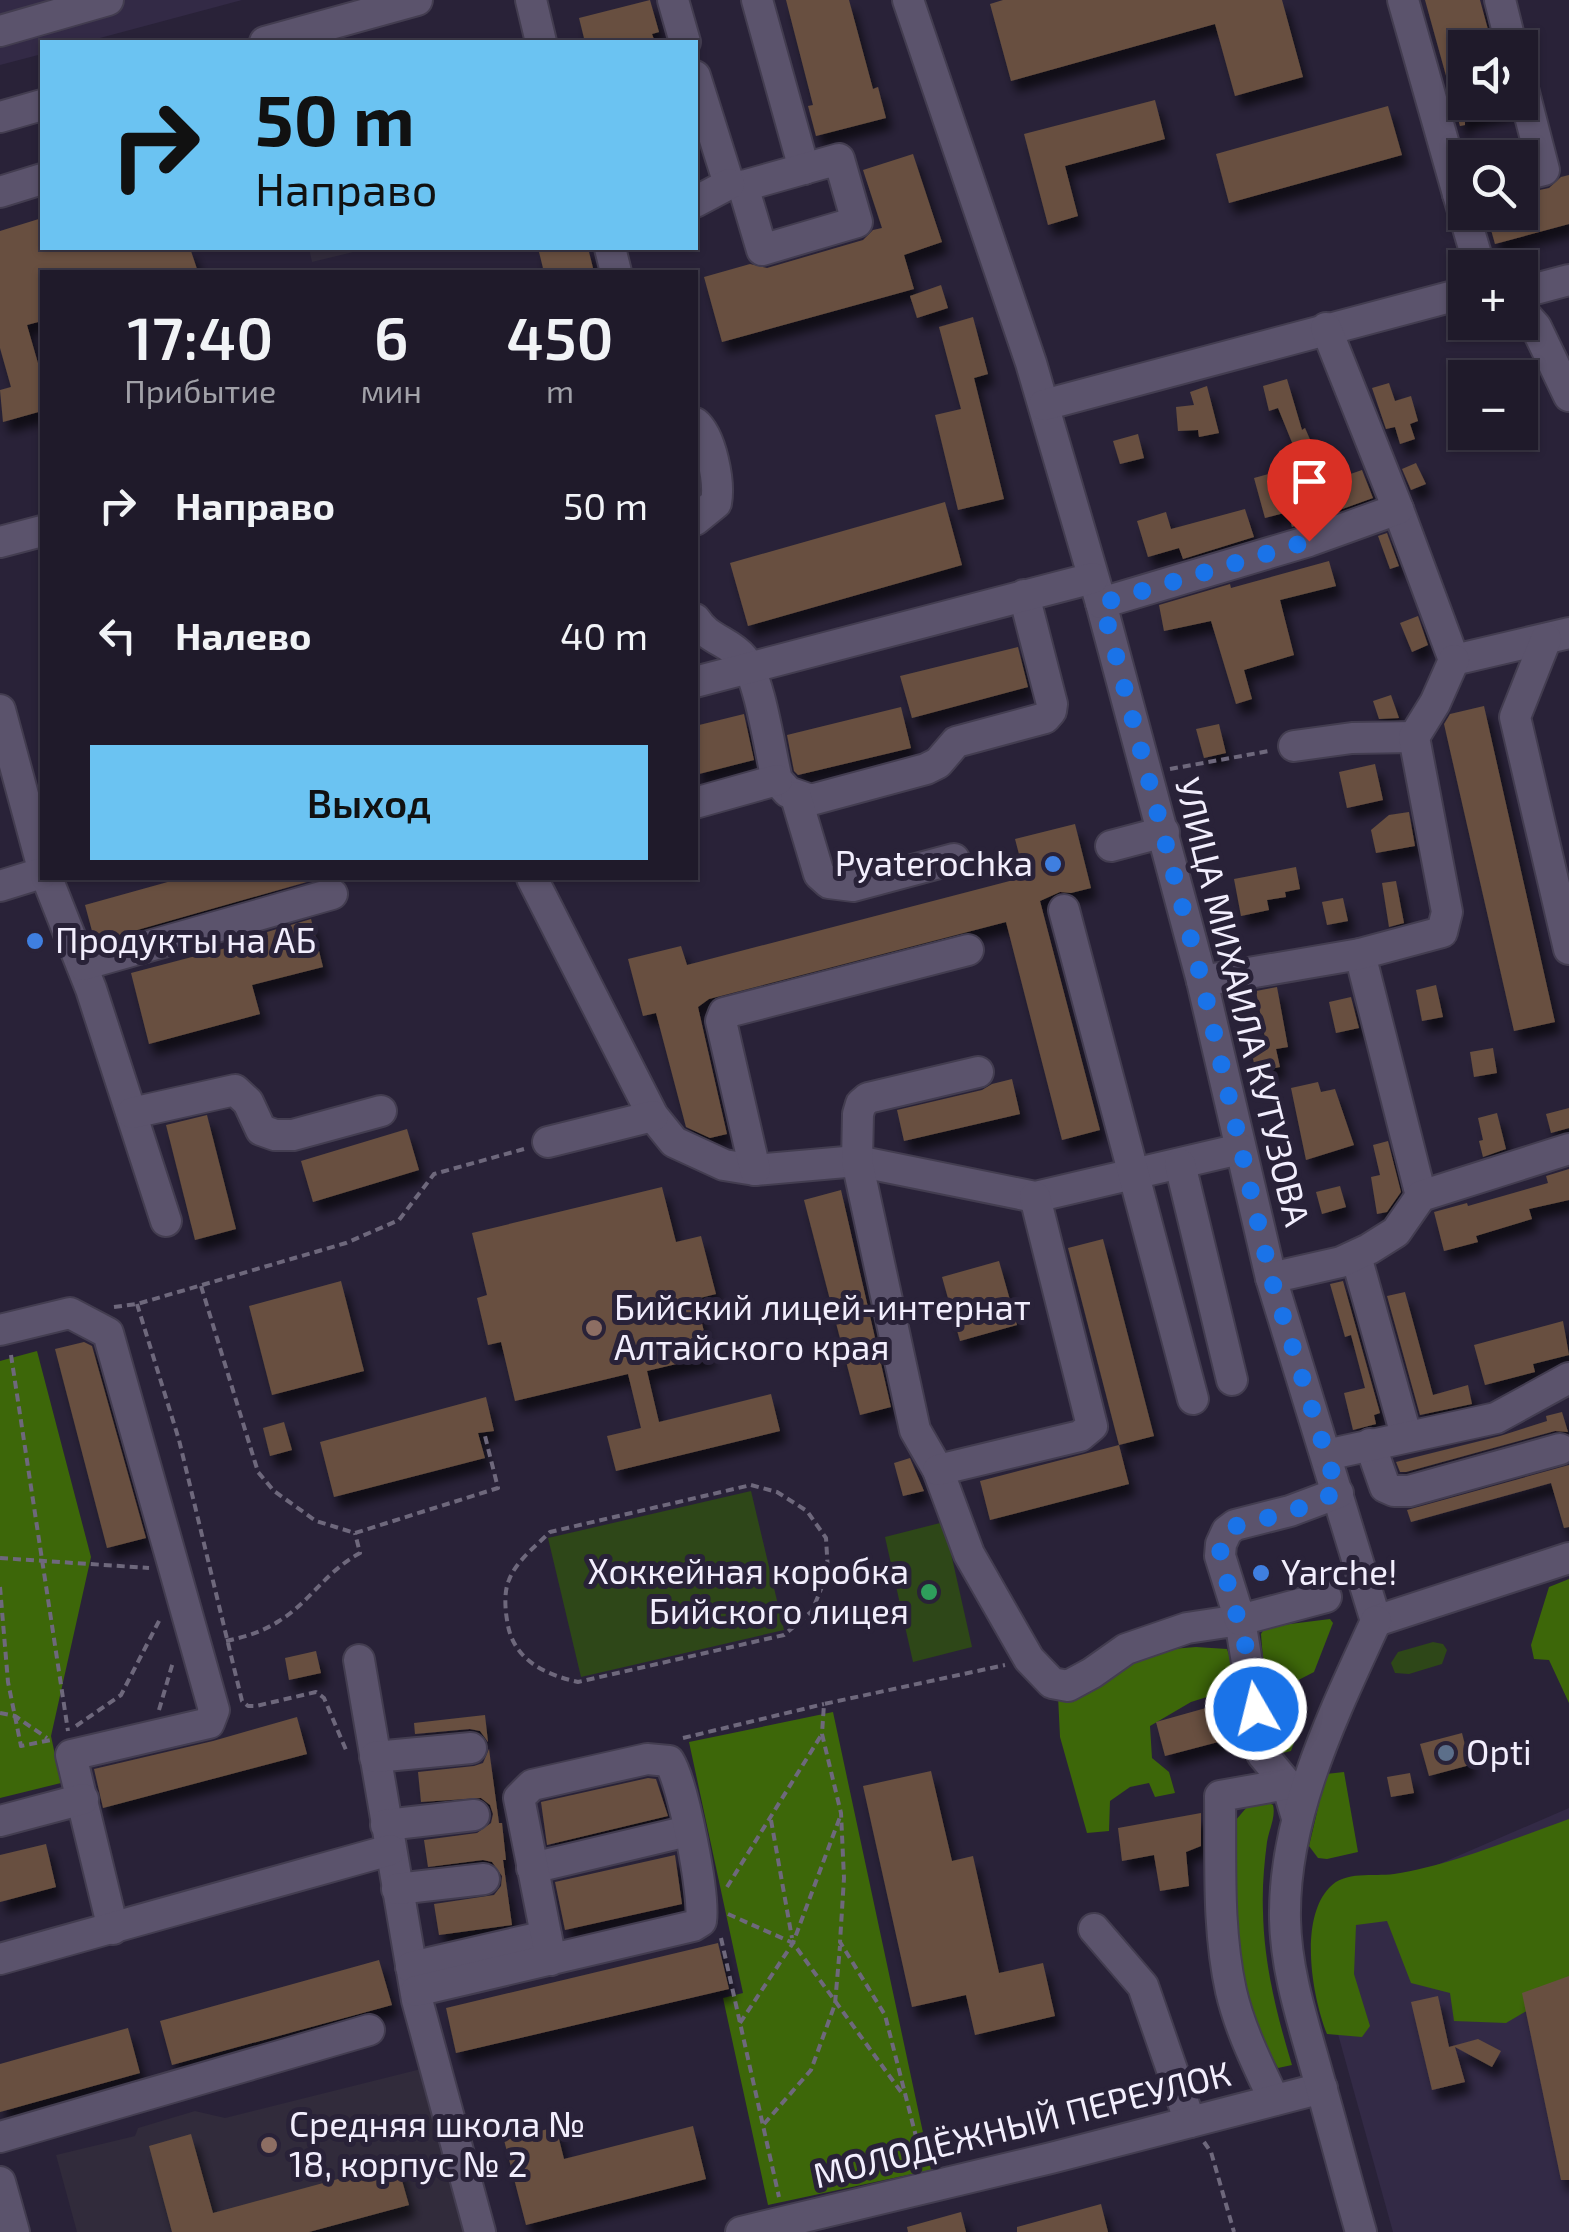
<!DOCTYPE html>
<html lang="ru">
<meta charset="utf-8">
<style>
:root{--surface:#1f1a2a;--page:#2c2736;--text:#f1f3f6;--muted:#a1a1a8;--line:#3c3847;--accent:#6bc3f2}
body{margin:0;font-family:"Exo 2",sans-serif;background:var(--page);color:var(--text);height:100vh;display:flex;flex-direction:column;font-size:38px;white-space:nowrap}
*{box-sizing:border-box;margin:0}
p{font-size:32px;color:var(--muted)}
.icon{flex:none;width:55px;height:55px;fill:none;stroke:currentColor;stroke-width:2;stroke-linecap:round;stroke-linejoin:round}
.map{position:relative;flex:1;overflow:hidden}
.drawer{position:absolute;left:40px;top:270px;width:658px;height:610px;display:flex;flex-direction:column;background:var(--surface);border-radius:0px;box-shadow:0 2px 8px #0004,0 0 0 2px var(--line)}
.drawer>*{flex:none}
.top-card{position:absolute;left:40px;top:40px;width:658px;height:210px;border-radius:0px;box-shadow:0 2px 8px #0004,0 0 0 2px var(--line);background:#6bc3f2;color:#111;overflow:hidden}
.tools{position:absolute;left:1448px;top:30px;display:grid;gap:20px}
.tools a{display:grid;place-items:center;width:90px;height:90px;border-radius:0px;background:var(--surface);box-shadow:0 2px 8px #0004,0 0 0 2px var(--line);font-size:50px}
.pin{position:absolute;display:grid;place-items:center;width:85px;height:85px;color:#fff;margin:-102px -42px;border-radius:50% 50% 50% 0;rotate:-45deg;box-shadow:0 0 10px #0007}
.pin .icon{rotate:45deg}
.me{position:absolute;width:110px;margin:-55px;rotate:352deg;stroke-linejoin:round;filter:drop-shadow(0 0 8px #0008)}
.turn{display:flex;align-items:center;gap:35px;height:210px;padding:0 50px;font-size:45px}
.turn .icon{width:130px;height:130px;stroke-width:2.5}
.turn b{display:block;font-size:70px;line-height:85px}
.eta{display:flex;justify-content:space-evenly;align-items:center;height:170px;text-align:center}
.eta b{font-size:60px;font-weight:600;line-height:70px}
.cta{display:flex;gap:20px;margin-top:auto;padding:20px 50px}
.cta a{flex:1;height:115px;border-radius:0px;background:var(--accent);color:#111;font-size:40px;font-weight:600;line-height:115px;text-align:center}
ul{padding:0;list-style:none}
li{display:flex;align-items:center;gap:30px;height:130px;padding:0 50px}
li div{flex:1}
li b{display:block;font-size:38px}
li em{font-style:normal}
.map>svg:first-child{display:block}
</style>
<div class="map">
<svg width="1569" height="2232" viewBox="0 0 1569 2232">
<defs>
<filter id="shadow"><feDropShadow dx="6" dy="11" stdDeviation="5" flood-color="#0009"/></filter>
</defs>
<rect width="100%" height="100%" fill="#292238"/>
<!-- built -->
<g fill="#332a46">
<path d="M0 0H242L85 42H42V54L0 65Z"/>
<path d="M1569 1808V2232H1393L1323 1980 1319 1916Z"/>
</g>
<!-- education -->
<g fill="#312b3b">
<path d="M309 248H370L312 262Z"/>
<path d="M421 2069 465 2232H77L56 2155 135 2136 138 2128 195 2111 225 2118Z"/>
</g>
<!-- green -->
<g fill="#2e4718">
<path d="M751 1491 784 1630 581 1677 548 1538Z"/>
<path d="M944 1522 972 1647 913 1662 885 1537Z"/>
<path d="M1433 1642 1443 1644 1447 1650 1442 1664 1409 1674 1395 1673 1391 1663 1398 1652Z"/>
</g>
<!-- forest -->
<g fill="#3d6709">
<path d="M37 1351 91 1557 51 1736 61 1783 0 1798V1361Z"/>
<path d="M1569 1579V1703L1549 1660 1534 1659 1531 1645 1549 1587Z"/>
<path d="M1330 1619 1333 1623 1314 1672 1279 1690H1270L1265 1685 1261 1634 1265 1627Z"/>
<path d="M1196 1647 1227 1649 1238 1681 1229 1690 1191 1702 1150 1726 1152 1758 1169 1772 1175 1793 1155 1797 1149 1783 1130 1787 1110 1801 1109 1831 1087 1833 1060 1737 1058 1696 1148 1651Z"/>
<path d="M833 1712 931 2170 768 2205 723 1998 743 1993 689 1742Z"/>
<path d="M1284 1713 1302 1720 1291 1751 1278 1754 1273 1738Z"/>
<path d="M1344 1772 1358 1852 1327 1859 1318 1858 1309 1846 1326 1774Z"/>
<path d="M1267 1802 1273 1805C1276 1817 1269 1829 1267 1842 1264 1865 1262 1889 1263 1912 1264 1964 1277 2016 1292 2065L1278 2068C1235 1994 1234 1905 1235 1821L1247 1807Z"/>
<path d="M1569 1819V1992L1552 1996 1506 2023 1454 2021 1450 1993 1411 1983 1387 1921 1356 1925 1354 1974 1370 2026 1362 2037 1327 2034C1312 1996 1299 1920 1329 1888 1345 1870 1373 1877 1394 1874 1449 1866 1516 1838 1569 1819Z"/>
</g>
<!-- building -->
<g fill="#67503f" filter="url(#shadow)">
<path d="M650 0 659 32 652 34 655 42H585L579 18Z"/>
<path d="M786 0H849L873 89 878 87 886 118 816 136 808 106 813 105Z"/>
<path d="M1003 0H1282L1303 77 1235 96 1215 24 1011 81 990 4Z"/>
<path d="M1425 0H1480L1493 48H1465V102H1507L1508 108 1465 120V125L1460 126Z"/>
<path d="M1155 100 1165 139 1065 166 1078 216 1048 225 1024 134Z"/>
<path d="M1388 106 1402 155 1229 203 1216 154Z"/>
<path d="M913 154 942 242 904 255 914 289 722 342 704 277 750 264 767 268 863 240 873 230 882 228 863 170Z"/>
<path d="M1569 175V224L1495 244 1486 212H1520V194L1549 188 1561 177Z"/>
<path d="M42 218V248H190L198 272H42V321L27 325 42 377V411L3 422 0 390 11 387 0 348V231Z"/>
<path d="M538 248H588L594 272H544Z"/>
<path d="M941 285 948 308 917 318 910 296Z"/>
<path d="M973 317 988 374 974 378 1004 499 958 510 935 415 961 409 939 327Z"/>
<path d="M1287 379 1302 430 1305 428 1312 444 1323 441 1336 479 1362 470 1373 498 1292 527 1288 512 1265 518 1254 478 1287 469 1279 451 1293 445 1278 408 1269 411 1263 386Z"/>
<path d="M1389 383 1395 401 1411 396 1418 421 1410 424 1415 439 1400 444 1395 427 1386 429 1372 388Z"/>
<path d="M1207 386 1219 433 1199 437 1198 430 1178 431 1176 407 1194 405 1190 392Z"/>
<path d="M1138 434 1144 458 1120 464 1113 441Z"/>
<path d="M1416 463 1426 484 1411 490 1402 469Z"/>
<path d="M945 502 962 565 748 626 730 563Z"/>
<path d="M1245 509 1254 537 1183 559 1179 548 1148 557 1137 521 1166 512 1171 529Z"/>
<path d="M1387 533 1399 566 1390 569 1378 536Z"/>
<path d="M1329 561 1336 586 1280 600 1294 655 1244 670 1252 699 1236 704 1211 621 1164 631 1159 605 1230 584 1231 588Z"/>
<path d="M1418 616 1428 645 1412 652 1400 623Z"/>
<path d="M1018 647 1028 687 912 718 900 676Z"/>
<path d="M1391 695 1399 718 1379 719 1373 701Z"/>
<path d="M1484 706 1555 1022 1514 1031 1444 724 1450 714Z"/>
<path d="M901 707 911 748 798 775 794 771 787 735Z"/>
<path d="M744 714 754 760 695 775V726Z"/>
<path d="M1219 724 1226 753 1204 758 1196 729Z"/>
<path d="M1375 764 1383 800 1347 808 1339 772Z"/>
<path d="M1409 812 1415 846 1376 853 1371 830 1389 815Z"/>
<path d="M1075 824 1091 888 1071 893 1060 892 1040 901 1100 1130 1062 1140 1006 922 709 999 698 1007 727 1134 710 1138 686 1127 656 1013 643 1016 628 959 681 946 687 965 1025 877 1015 839Z"/>
<path d="M1296 867 1300 889 1285 892 1286 897 1267 900 1269 910 1241 916 1234 879Z"/>
<path d="M182 878H321L95 942 85 905Z"/>
<path d="M1396 881 1404 923 1389 927 1382 883Z"/>
<path d="M1343 898 1348 921 1327 925 1322 902Z"/>
<path d="M311 919 323 967 252 985 260 1014 149 1044 131 973 268 937 267 932Z"/>
<path d="M1436 985 1443 1017 1422 1021 1416 990Z"/>
<path d="M1277 987 1288 1047 1276 1049 1280 1067 1256 1072 1249 1041 1265 1038 1256 991Z"/>
<path d="M1351 997 1359 1028 1336 1033 1329 1002Z"/>
<path d="M1493 1048 1497 1073 1474 1077 1470 1052Z"/>
<path d="M1012 1079 1020 1114 904 1141 897 1110 982 1090 992 1084Z"/>
<path d="M1318 1082 1321 1092 1335 1089 1354 1145 1306 1160 1291 1088Z"/>
<path d="M1569 1108V1128L1551 1133 1546 1114Z"/>
<path d="M1497 1113 1506 1149 1483 1157 1479 1141 1483 1140 1478 1118Z"/>
<path d="M207 1115 236 1229 195 1240 166 1125Z"/>
<path d="M407 1129 419 1170 313 1202 301 1161Z"/>
<path d="M1388 1141 1401 1192 1387 1212 1377 1214 1371 1177 1380 1175 1373 1145Z"/>
<path d="M1569 1169V1200L1529 1209 1532 1219 1476 1236 1478 1242 1444 1251 1434 1212 1467 1203 1468 1206 1548 1183 1546 1176Z"/>
<path d="M1340 1186 1346 1207 1322 1214 1316 1192Z"/>
<path d="M662 1187 676 1242 701 1236 716 1294 696 1299 710 1356 647 1371 659 1422 771 1394 780 1431 616 1471 607 1436 641 1428 628 1374 515 1401 501 1342 488 1345 477 1298 487 1295 472 1233Z"/>
<path d="M841 1190 891 1407 860 1415 804 1200Z"/>
<path d="M1103 1239 1154 1436 1119 1445 1068 1248Z"/>
<path d="M999 1261 1017 1325 960 1341 942 1277Z"/>
<path d="M341 1281 364 1371 272 1395 249 1306Z"/>
<path d="M1343 1281 1380 1413 1374 1415 1376 1424 1353 1430 1344 1393 1365 1388 1351 1335 1345 1337 1330 1284Z"/>
<path d="M1405 1292 1433 1395 1468 1385 1472 1404 1420 1415 1387 1296Z"/>
<path d="M1563 1321 1569 1355 1533 1364 1535 1372 1485 1385 1474 1345Z"/>
<path d="M84 1342 92 1346 146 1538 107 1548 55 1349Z"/>
<path d="M486 1397 494 1431 478 1433 485 1458 334 1497 320 1442Z"/>
<path d="M1562 1412 1568 1432 1555 1431 1406 1472H1400L1396 1462 1500 1436 1547 1421 1546 1416Z"/>
<path d="M284 1422 292 1450 270 1456 263 1428Z"/>
<path d="M1119 1445 1129 1484 990 1520 980 1481Z"/>
<path d="M910 1458 924 1491 903 1496 894 1463Z"/>
<path d="M1569 1465V1527L1564 1528 1551 1483 1411 1522 1407 1510Z"/>
<path d="M316 1651 321 1673 289 1680 285 1658Z"/>
<path d="M1213 1706 1222 1741 1165 1756 1156 1722Z"/>
<path d="M485 1715 488 1742 480 1731 470 1729 415 1734 414 1723Z"/>
<path d="M297 1717 307 1754 103 1808 94 1769 213 1741Z"/>
<path d="M1462 1733 1470 1765 1429 1776 1420 1744Z"/>
<path d="M489 1749 499 1823H502L506 1860H503L512 1925 439 1935 434 1904 494 1895 501 1886 502 1876 492 1862 483 1860 428 1867 424 1840 477 1833 491 1823 493 1814 490 1805 481 1798 421 1802 418 1772 474 1766 483 1763Z"/>
<path d="M931 1771 952 1861 973 1856 999 1973 1043 1963 1055 2016 975 2035 966 1995 912 2007 863 1786Z"/>
<path d="M1410 1773 1414 1793 1391 1797 1387 1777Z"/>
<path d="M648 1778 656 1779 668 1816 547 1845 541 1802Z"/>
<path d="M1201 1813V1846L1186 1852 1189 1886 1160 1891 1154 1855 1122 1861 1118 1828Z"/>
<path d="M46 1844 56 1887 0 1902V1855Z"/>
<path d="M675 1855 682 1904 565 1930 555 1882Z"/>
<path d="M718 1943 729 1989 456 2053 446 2008Z"/>
<path d="M379 1960 392 2005 172 2065 160 2021Z"/>
<path d="M1569 1976V2180H1561L1522 1993Z"/>
<path d="M1438 1996 1449 2047 1478 2039 1501 2051 1492 2067 1455 2047 1465 2082 1432 2090 1411 2002Z"/>
<path d="M128 2028 140 2073 0 2112V2064Z"/>
<path d="M693 2126 706 2179 526 2225 504 2140 556 2127 564 2159Z"/>
<path d="M191 2134 213 2213 397 2163 409 2205 309 2232H172L149 2146Z"/>
<path d="M1101 2204 1108 2232H1017V2227Z"/>
<path d="M961 2212 966 2232H908L907 2227Z"/>
</g>
<g fill="none" stroke-linecap="round" stroke-linejoin="round">
<defs>
<g id="minor">
<path d="M531 0 541 42"/>
<path d="M673 0 685 42"/>
<path d="M757 0 804 169"/>
<path d="M908 0 1031 363 1101 603 1202 981 1271 1278 1376 1621"/>
<path d="M1403 0 1458 194"/>
<path d="M1500 0 1512 48"/>
<path d="M0 31 108 0"/>
<path d="M265 42 417 0"/>
<path d="M695 76 729 184 743 186 839 159 857 222 762 250 743 186"/>
<path d="M1520 77 1544 170 1520 176"/>
<path d="M0 117 42 105"/>
<path d="M1465 191 1458 194 1480 268"/>
<path d="M0 192 42 179"/>
<path d="M695 202 729 184"/>
<path d="M610 248 616 272"/>
<path d="M1520 293 1569 280"/>
<path d="M1520 309 1536 327 1569 396"/>
<path d="M1044 405 1465 293"/>
<path d="M695 423C711 436 720 482 716 503L695 520"/>
<path d="M1398 509 1454 660 1569 633"/>
<path d="M0 542 42 531"/>
<path d="M1101 603 1309 541 1398 509 1326 328"/>
<path d="M695 619C708 640 729 641 743 658 760 678 770 752 777 780L788 792 811 800 926 769 938 763 956 742 1045 718 1051 711 1052 704 1024 595"/>
<path d="M1546 639 1515 717 1569 949"/>
<path d="M695 682 1093 578"/>
<path d="M0 710 42 865"/>
<path d="M1294 746 1352 738 1414 737"/>
<path d="M796 797 819 874 829 883 853 886 954 859"/>
<path d="M695 803 777 780"/>
<path d="M1111 846 1164 832"/>
<path d="M47 878 91 989 166 1221"/>
<path d="M532 878 653 1116 674 1142 724 1165 755 1170 857 1161 1035 1197 1240 1149"/>
<path d="M0 886 42 873"/>
<path d="M1064 910 1193 1399"/>
<path d="M1360 954 1421 1196"/>
<path d="M82 965 332 894"/>
<path d="M1202 981 1360 954 1442 932 1447 912 1414 737 1435 703 1454 660"/>
<path d="M978 1072 868 1098 861 1104 858 1114 857 1161 915 1430 938 1470 969 1554 1029 1659 1052 1683 1068 1686 1092 1673 1126 1649 1187 1628 1240 1620 1262 1754 1287 1784 1297 1818"/>
<path d="M132 1113 235 1090 248 1102 261 1130 275 1135H293L381 1111"/>
<path d="M548 1142 653 1116"/>
<path d="M1180 1164 1232 1380"/>
<path d="M755 1170 721 1021 724 1013 968 950"/>
<path d="M1356 1256 1406 1435"/>
<path d="M1271 1278 1341 1262 1369 1249 1396 1232 1421 1196 1569 1149"/>
<path d="M0 1330 70 1313 108 1333 214 1710 209 1723 71 1755 113 1929"/>
<path d="M1370 1444 1385 1487 1394 1491H1409L1560 1449"/>
<path d="M1326 1455 1496 1418 1569 1378"/>
<path d="M938 1470 1080 1436 1092 1426 1035 1197"/>
<path d="M1326 1597 1240 1620 1220 1556 1221 1544 1227 1531 1235 1525 1290 1511 1338 1493"/>
<path d="M1376 1621 1569 1558"/>
<path d="M359 1660 417 2000 480 2232"/>
<path d="M375 1757 471 1748"/>
<path d="M0 1821 83 1799"/>
<path d="M386 1825 474 1815"/>
<path d="M532 1868 688 1831"/>
<path d="M397 1889 484 1879"/>
<path d="M1094 1929 1143 1986 1190 2122"/>
<path d="M0 1959 390 1850"/>
<path d="M411 1967 546 1936"/>
<path d="M416 1991 693 1926 701 1921C705 1895 683 1783 669 1761L647 1759 532 1785 519 1798 551 1960"/>
<path d="M1274 2100C1258 2065 1240 2030 1231 1991 1217 1927 1221 1862 1220 1796L1287 1784"/>
<path d="M0 2137 369 2030"/>
<path d="M0 2182 14 2232"/>
<path d="M741 2232 1051 2158 1322 2088"/>
<path d="M1361 2232C1346 2180 1333 2128 1318 2076 1304 2025 1286 1973 1285 1919 1283 1815 1334 1713 1376 1621"/>
</g>
</defs>
<!-- minor casing -->
<use href="#minor" stroke="#433d50" stroke-width="34"/>
<!-- path -->
<g stroke="#6e687c" stroke-width="4" stroke-dasharray="8 5" stroke-linecap="butt">
<path d="M1170 769 1269 751"/>
<path d="M201 1286 258 1472 274 1491 316 1521 355 1533 498 1488 484 1432"/>
<path d="M137 1304 179 1440 242 1701 248 1706H256L316 1692 324 1698 346 1750"/>
<path d="M114 1307 137 1304 346 1243 399 1220 434 1174 524 1149"/>
<path d="M11 1355 68 1731"/>
<path d="M751 1485 777 1492 807 1511 826 1538 828 1572 812 1611 784 1635 578 1682C543 1674 512 1659 507 1620 505 1608 504 1591 509 1580 516 1561 536 1546 550 1532Z"/>
<path d="M0 1558 149 1568"/>
<path d="M0 1587 8 1682 21 1746 51 1740"/>
<path d="M226 1641C245 1637 262 1632 279 1621 309 1603 325 1572 360 1553L355 1533"/>
<path d="M159 1710 173 1662"/>
<path d="M0 1713 15 1716 47 1738"/>
<path d="M76 1726 121 1695 160 1619"/>
<path d="M683 1738 824 1704"/>
<path d="M771 1820 792 1938"/>
<path d="M727 1887 822 1734"/>
<path d="M728 1914 793 1943 904 2096"/>
<path d="M721 1938 779 2197"/>
<path d="M740 2023 793 1943 840 1817"/>
<path d="M764 2124 811 2070 835 2004 840 1946"/>
<path d="M1204 2142 1211 2152 1234 2232"/>
<path d="M923 2164 885 2015 840 1942 844 1878 841 1813 822 1734 824 1704 1005 1665"/>
</g>
<!-- minor -->
<use href="#minor" stroke="#5b536c" stroke-width="30"/>
</g>
<g fill="none" stroke-linecap="round" stroke-linejoin="round">
<!-- route -->
<path stroke="#1a73e8" stroke-width="18" stroke-dasharray="0 32.4" d="M1256 1709 1248 1655 1220 1556 1221 1544 1227 1532 1236 1526 1290 1512 1338 1492 1271 1278 1202 981 1102 603 1309 541"/>
</g>
<!-- markers -->
<g fill="#3f7fe0" stroke="#292238" stroke-width="4">
<circle cx="1053" cy="864" r="10"/>
<circle cx="35" cy="941" r="10"/>
<circle cx="1261" cy="1573" r="10"/>
</g>
<g fill="#8d6e63" stroke="#292238" stroke-width="4">
<circle cx="594" cy="1328" r="10"/>
<circle cx="269" cy="2145" r="10"/>
</g>
<circle fill="#2e9e5b" stroke="#292238" stroke-width="4" cx="929" cy="1592" r="10"/>
<circle fill="#5c6f8a" stroke="#292238" stroke-width="4" cx="1446" cy="1753" r="10"/>
<g text-anchor="middle" stroke-width="10" stroke-linejoin="round" paint-order="stroke">
<!-- poi labels -->
<g font-size="35" fill="#f2eefd" stroke="#292238" text-anchor="start">
<text x="1033" y="876" text-anchor="end">Pyaterochka</text>
<text x="55" y="953">Продукты на АБ</text>
<text x="614" y="1320">Бийский лицей-интернат<tspan x="614" dy="40">Алтайского края</tspan></text>
<text x="909" y="1584" text-anchor="end">Хоккейная коробка<tspan x="909" dy="40">Бийского лицея</tspan></text>
<text x="1281" y="1585">Yarche!</text>
<text x="1466" y="1765">Opti</text>
<text x="289" y="2137">Средняя школа №<tspan x="289" dy="40">18, корпус № 2</tspan></text>
</g>
<!-- street labels -->
<g font-size="35" fill="#f2eefd" stroke="#292238">
<text transform="translate(1242 1002) rotate(76)" y="12">УЛИЦА МИХАИЛА КУТУЗОВА</text>
<text transform="translate(1022 2125) rotate(-14)" y="12">МОЛОДЁЖНЫЙ ПЕРЕУЛОК</text>
</g>
</g>
</svg>
<div class="tools">
<a><svg class="icon" aria-label="sound" viewBox="0 0 24 24"><path d="M4 9h4l5-4v14l-5-4H4zM17 9q2 3 0 6"/></svg></a>
<a><svg class="icon" aria-label="search" viewBox="0 0 24 24"><circle cx="10" cy="10" r="6"/><path d="M15 15l6 6"/></svg></a>
<a>+</a>
<a>−</a>
</div>
<div class="pin" style="left:1309px;top:541px;background:#d93025"><svg class="icon" aria-label="arrive" viewBox="0 0 24 24"><path d="M6 21V4h12l-3 4 3 4H6"/></svg></div>
<svg class="me" style="left:1256px;top:1709px" viewBox="-20 -20 40 40"><circle r="17" fill="#1a73e8" stroke="#fff" stroke-width="3"/><path d="M0-11L8 9 0 5-8 9z" fill="#fff"/></svg>
<div class="top-card">
<div class="turn"><svg class="icon" aria-label="right" viewBox="0 0 24 24"><path d="M7 20v-9h11M14 6l5 5-5 5"/></svg><div><b>50 m</b>Направо</div></div>
</div>
<section class="drawer">
<div class="eta">
<div><b>17:40</b><p>Прибытие</p></div>
<div><b>6</b><p>мин</p></div>
<div><b>450</b><p>m</p></div>
</div>
<ul>
<li><svg class="icon" aria-label="right" viewBox="0 0 24 24"><path d="M7 20v-9h11M14 6l5 5-5 5"/></svg><div><b>Направо</b></div><em>50 m</em></li>
<li><svg class="icon" aria-label="left" viewBox="0 0 24 24"><path d="M17 20v-9H6M10 6l-5 5 5 5"/></svg><div><b>Налево</b></div><em>40 m</em></li>
</ul>
<div class="cta"><a>Выход</a></div>
</section>
</div>
